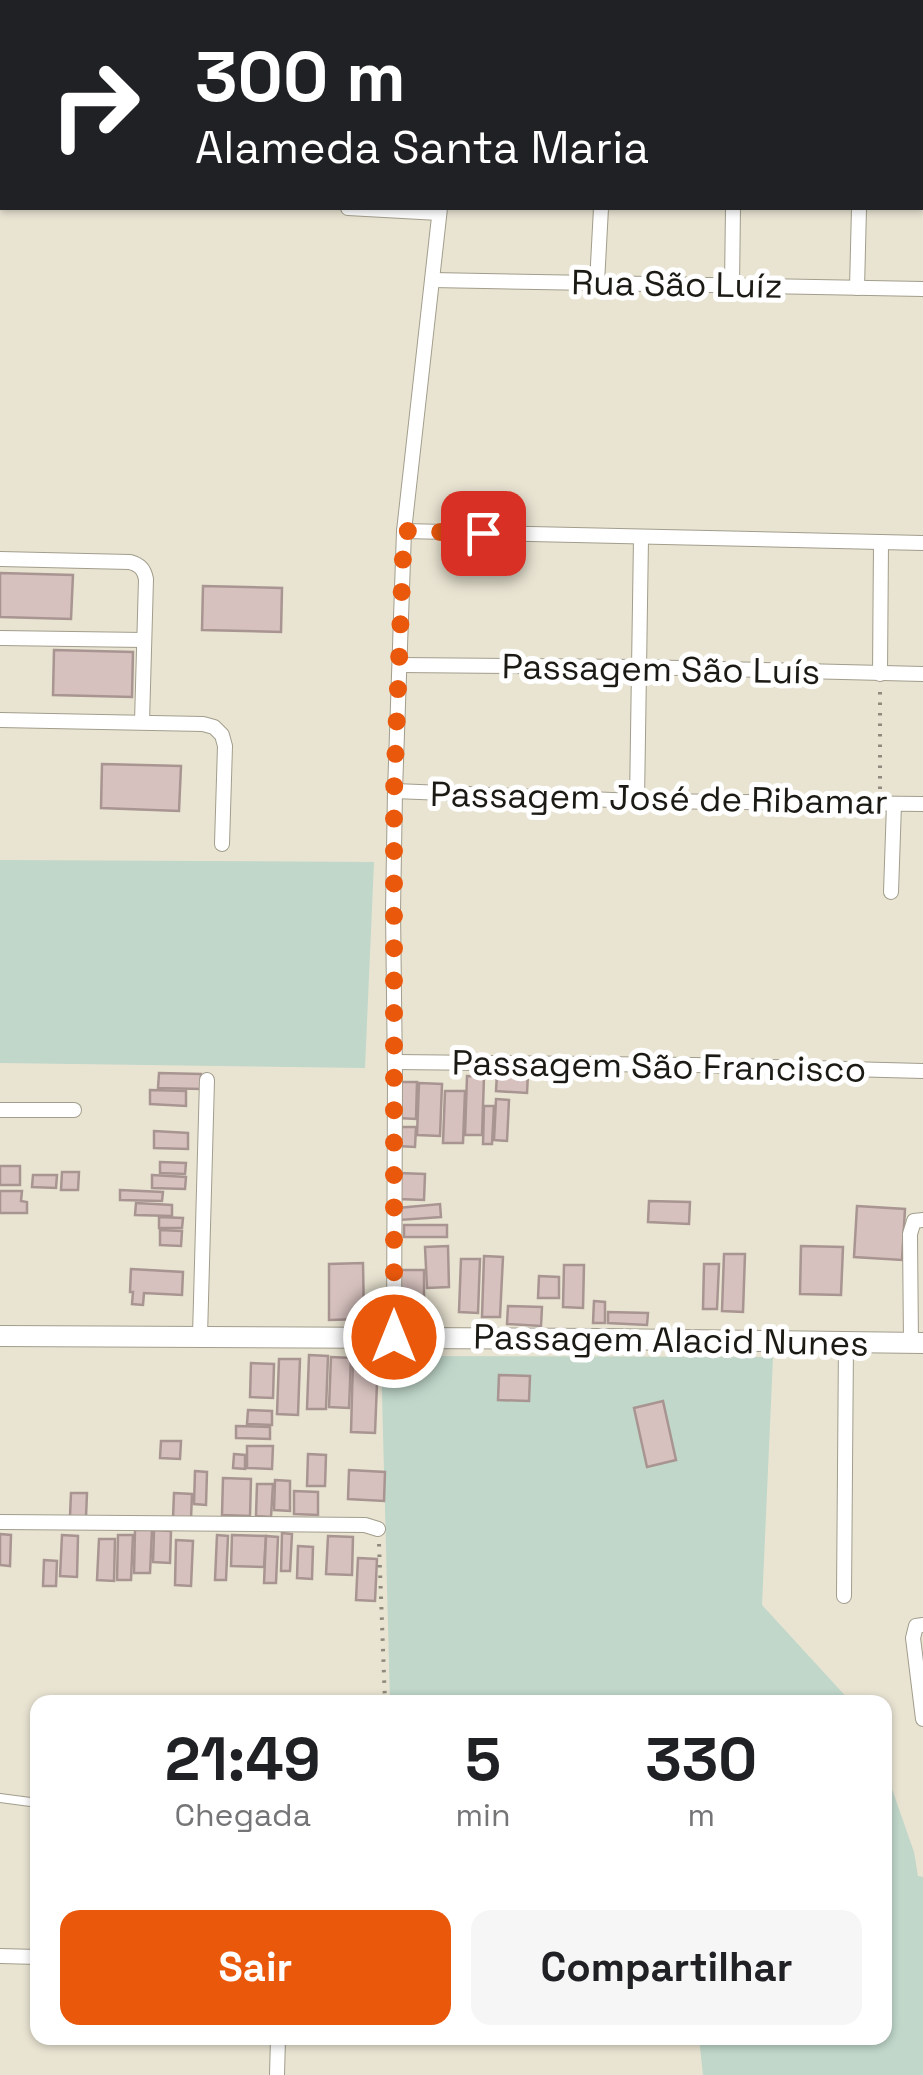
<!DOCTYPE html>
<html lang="pt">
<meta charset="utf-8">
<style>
:root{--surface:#fff;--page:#f6f6f6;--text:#202124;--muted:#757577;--accent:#ea580c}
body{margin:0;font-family:"Space Grotesk",sans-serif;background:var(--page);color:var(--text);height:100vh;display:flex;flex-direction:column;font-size:38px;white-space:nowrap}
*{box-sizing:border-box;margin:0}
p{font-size:32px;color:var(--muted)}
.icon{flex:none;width:55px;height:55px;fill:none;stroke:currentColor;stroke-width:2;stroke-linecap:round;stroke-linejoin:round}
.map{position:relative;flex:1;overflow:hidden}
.drawer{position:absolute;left:30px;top:1695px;width:862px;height:350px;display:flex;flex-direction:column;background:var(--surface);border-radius:20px;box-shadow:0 2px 8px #0004}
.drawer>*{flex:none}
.banner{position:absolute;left:0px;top:0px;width:925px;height:210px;box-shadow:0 2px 8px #0004;background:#202124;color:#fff;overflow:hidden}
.pin{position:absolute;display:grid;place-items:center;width:85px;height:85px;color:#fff;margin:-42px;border-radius:20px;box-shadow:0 5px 15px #0006}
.me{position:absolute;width:110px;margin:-55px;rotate:0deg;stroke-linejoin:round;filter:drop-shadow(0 0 8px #0008)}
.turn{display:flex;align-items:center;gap:35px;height:210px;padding:0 30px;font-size:45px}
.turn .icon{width:130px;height:130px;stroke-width:2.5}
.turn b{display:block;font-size:70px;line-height:85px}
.eta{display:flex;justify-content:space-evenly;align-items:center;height:170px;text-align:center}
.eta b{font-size:60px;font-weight:600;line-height:70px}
.button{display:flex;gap:20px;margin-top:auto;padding:20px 30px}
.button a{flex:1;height:115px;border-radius:20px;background:var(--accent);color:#fff;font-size:40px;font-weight:600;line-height:115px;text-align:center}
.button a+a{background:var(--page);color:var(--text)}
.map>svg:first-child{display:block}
</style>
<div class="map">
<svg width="923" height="2075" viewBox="0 0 923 2075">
<rect width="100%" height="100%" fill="#e9e4d2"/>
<!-- green -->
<g fill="#c0d7ca">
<path d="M0 860 374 862 365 1068 0 1063Z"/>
<path d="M381 1356 773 1357 762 1605 851 1702H390Z"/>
<path d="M885 1769 914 1852 918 1876 923 1877V2075H703L699 2038H885Z"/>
</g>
<!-- building -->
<g fill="#d6c1be" stroke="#a89491" stroke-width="2.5">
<path d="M0 573 73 575 71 619 0 617Z"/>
<path d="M203 586 282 588 281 632 202 630Z"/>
<path d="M54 650 133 652 132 697 53 695Z"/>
<path d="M102 764 181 766 179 811 101 808Z"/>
<path d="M159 1073 201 1074V1089L158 1088Z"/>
<path d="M497 1073 528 1074 527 1093 496 1091Z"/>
<path d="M467 1076 484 1077 482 1135H465Z"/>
<path d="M400 1082H417L416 1119 398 1118Z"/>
<path d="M419 1083 442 1084 440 1136 417 1135Z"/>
<path d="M150 1090 186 1091V1106L150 1104Z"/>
<path d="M445 1091H465L463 1143H443Z"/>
<path d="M496 1099 509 1100 507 1141 494 1140Z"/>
<path d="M484 1106H494L492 1144H483Z"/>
<path d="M399 1127H416L415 1147 398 1146Z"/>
<path d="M154 1131 188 1133V1149L154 1148Z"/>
<path d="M160 1162 186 1163 185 1174 160 1173Z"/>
<rect x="0" y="1166" width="20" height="19"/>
<path d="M62 1172H79L78 1190H61Z"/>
<path d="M399 1173 425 1174 424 1200 398 1199Z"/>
<path d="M33 1175H57L56 1188 32 1187Z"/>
<path d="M152 1175 186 1177 185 1189 152 1188Z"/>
<path d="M120 1190 163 1192 162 1201 120 1200Z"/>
<path d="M0 1191H22L21 1201 27 1202V1213H0Z"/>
<path d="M649 1201 690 1202 689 1224 648 1222Z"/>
<path d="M136 1203 172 1205V1216L135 1215Z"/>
<path d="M440 1204 441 1217 399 1220 398 1208Z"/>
<path d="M857 1206 905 1209 902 1260 854 1257Z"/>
<path d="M159 1217 183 1218 182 1228H159Z"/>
<rect x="404" y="1225" width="43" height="12"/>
<path d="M160 1230 182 1231 181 1246 160 1245Z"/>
<path d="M448 1246 449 1287 427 1288 425 1247Z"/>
<path d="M801 1246 843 1247 841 1295 800 1294Z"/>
<path d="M724 1254H745L743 1312 722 1311Z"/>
<path d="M484 1256 503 1257 500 1317H482Z"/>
<path d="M461 1259H480L478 1313 459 1312Z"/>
<path d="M363 1263 364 1319 329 1320V1264Z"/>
<path d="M704 1264H719L717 1309H703Z"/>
<path d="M564 1265H584L583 1308 563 1307Z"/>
<path d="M131 1269 183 1272 182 1295 144 1293 143 1305 132 1304 133 1292H130Z"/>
<rect x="398" y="1270" width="26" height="53"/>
<path d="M539 1276 559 1277V1298H538Z"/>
<path d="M594 1301 605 1302V1323H593Z"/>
<path d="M508 1306 542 1307 541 1326 507 1324Z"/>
<path d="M608 1312 648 1313 647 1325 608 1323Z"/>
<path d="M309 1355 328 1356 326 1409H307Z"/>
<path d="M331 1357 351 1358 349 1408 329 1407Z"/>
<path d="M353 1358H378L375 1433 351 1432Z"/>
<path d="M279 1359H300L298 1415 277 1414Z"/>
<path d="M251 1363 274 1364 273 1398 250 1397Z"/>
<path d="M499 1375 530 1376 529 1401 498 1400Z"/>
<path d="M663 1401 676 1460 647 1467 634 1408Z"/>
<path d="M248 1410 272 1411V1425L247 1424Z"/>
<path d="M236 1426 270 1427V1439L236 1438Z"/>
<path d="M161 1441H181L180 1459 160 1458Z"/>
<path d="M247 1446H273L272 1469 247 1468Z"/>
<path d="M234 1454 245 1455V1469L233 1468Z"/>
<path d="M308 1454 326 1455 325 1486H307Z"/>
<path d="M349 1470 385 1472 384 1501 348 1499Z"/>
<path d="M195 1471 207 1472 206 1505 194 1504Z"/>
<path d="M223 1478 251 1479 250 1516 222 1515Z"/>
<path d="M275 1480 290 1481V1511L274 1510Z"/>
<path d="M257 1484H273L271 1517 256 1516Z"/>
<path d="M294 1491 318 1492V1515L294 1514Z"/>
<path d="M71 1493H87L86 1517 70 1516Z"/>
<path d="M174 1493 192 1494 191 1519H173Z"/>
<path d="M135 1530H152L150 1573H134Z"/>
<path d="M154 1530 171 1531 170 1563 153 1562Z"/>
<path d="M282 1533 292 1534 290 1571H281Z"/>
<path d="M0 1534 11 1535 10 1566 0 1565Z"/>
<path d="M62 1535 78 1536 77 1577 60 1576Z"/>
<path d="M118 1535H133L131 1580H117Z"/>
<path d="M217 1535 228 1536 226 1580H215Z"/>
<path d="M232 1535 266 1536 264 1567 231 1566Z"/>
<path d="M266 1536 278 1537 276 1583H264Z"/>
<path d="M328 1536 353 1537 352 1575 326 1574Z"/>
<path d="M99 1539H115L114 1581 97 1580Z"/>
<path d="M176 1540 193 1541 191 1586 175 1585Z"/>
<path d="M298 1546 313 1547 312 1579 297 1578Z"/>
<path d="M358 1558 377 1559 375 1601 356 1600Z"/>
<path d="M44 1560 57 1561 56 1586H43Z"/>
</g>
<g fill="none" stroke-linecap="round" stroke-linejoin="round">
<defs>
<path id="lane" d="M0 1798 38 1803"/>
<g id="street">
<path d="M764 0 812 2"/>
<path d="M462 2V0"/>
<path d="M613 2V0"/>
<path d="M736 2V0"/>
<path d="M863 2V0"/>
<path d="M922 11H923"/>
<path d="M0 65H2"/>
<path d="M0 198H2"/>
<path d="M348 208 439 213"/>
<path d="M432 280 923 289"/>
<path d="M597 283 601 208"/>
<path d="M732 285 733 208"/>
<path d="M857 288 859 208"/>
<path d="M404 531 923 543"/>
<path d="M0 559 130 562C140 565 144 569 146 579L142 722"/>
<path d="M0 638 144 640"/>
<path d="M400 665 638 667 923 674"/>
<path d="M880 674 881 542"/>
<path d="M0 720 203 724 214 727 222 735 225 746 222 844"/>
<path d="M395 791 637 801 923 804"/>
<path d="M637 801 641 538"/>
<path d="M891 892 894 804"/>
<path d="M395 1062 695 1065 923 1071"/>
<path d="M0 1110H74"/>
<path d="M200 1336 207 1080"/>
<path d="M394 1337 395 1077 393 911 395 791 404 531 440 208"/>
<path d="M911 1343 910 1234 914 1221 923 1220"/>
<path d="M0 1522 365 1525 378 1529"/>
<path d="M844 1596 846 1342"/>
<path d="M923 1625 916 1626 913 1638 923 1719"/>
<path d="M0 1956 38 1957"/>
<path d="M277 2075 278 2038"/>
</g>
<path id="secondary" d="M0 1336 601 1339 923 1343"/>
</defs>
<!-- lane casing -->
<use href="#lane" stroke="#a29d8c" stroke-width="10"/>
<!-- street casing -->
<use href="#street" stroke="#a29d8c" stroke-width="16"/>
<!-- secondary casing -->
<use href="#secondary" stroke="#a29d8c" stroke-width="22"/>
<!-- path -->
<g stroke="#8e8a7d" stroke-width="4" stroke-dasharray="2.5 8" stroke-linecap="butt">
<path d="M880 789V689"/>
<path d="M379 1544 385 1702"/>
</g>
<!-- lane -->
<use href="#lane" stroke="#fff" stroke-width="8"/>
<!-- street -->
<use href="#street" stroke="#fff" stroke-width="14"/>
<!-- secondary -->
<use href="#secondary" stroke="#fff" stroke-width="20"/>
</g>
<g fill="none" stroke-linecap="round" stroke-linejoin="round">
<!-- route -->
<path stroke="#ea580c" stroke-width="18" stroke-dasharray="0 32.4" d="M394 1337V792L404 531 483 533"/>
</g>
<g text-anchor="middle" stroke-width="10" stroke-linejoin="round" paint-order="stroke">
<!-- street labels -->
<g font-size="35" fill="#1c1a14" stroke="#fff">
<text transform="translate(677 284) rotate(1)" y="12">Rua São Luíz</text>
<text transform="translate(661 669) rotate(1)" y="12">Passagem São Luís</text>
<text transform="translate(659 798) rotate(1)" y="12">Passagem José de Ribamar</text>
<text transform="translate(659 1066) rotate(1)" y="12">Passagem São Francisco</text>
<text transform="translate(671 1340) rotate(1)" y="12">Passagem Alacid Nunes</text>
</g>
</g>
</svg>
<div class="pin" style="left:483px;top:533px;background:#d93025"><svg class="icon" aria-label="arrive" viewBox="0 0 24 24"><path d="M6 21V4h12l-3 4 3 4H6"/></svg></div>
<svg class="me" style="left:394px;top:1337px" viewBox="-20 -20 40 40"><circle r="17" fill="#ea580c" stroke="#fff" stroke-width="3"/><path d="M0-11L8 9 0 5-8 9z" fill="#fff"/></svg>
<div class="banner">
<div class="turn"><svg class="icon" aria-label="right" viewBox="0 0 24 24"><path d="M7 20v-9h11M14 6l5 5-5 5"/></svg><div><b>300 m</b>Alameda Santa Maria</div></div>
</div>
<section class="drawer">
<div class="eta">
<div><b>21:49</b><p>Chegada</p></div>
<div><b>5</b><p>min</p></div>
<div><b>330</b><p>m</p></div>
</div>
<div class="button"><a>Sair</a><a>Compartilhar</a></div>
</section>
</div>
